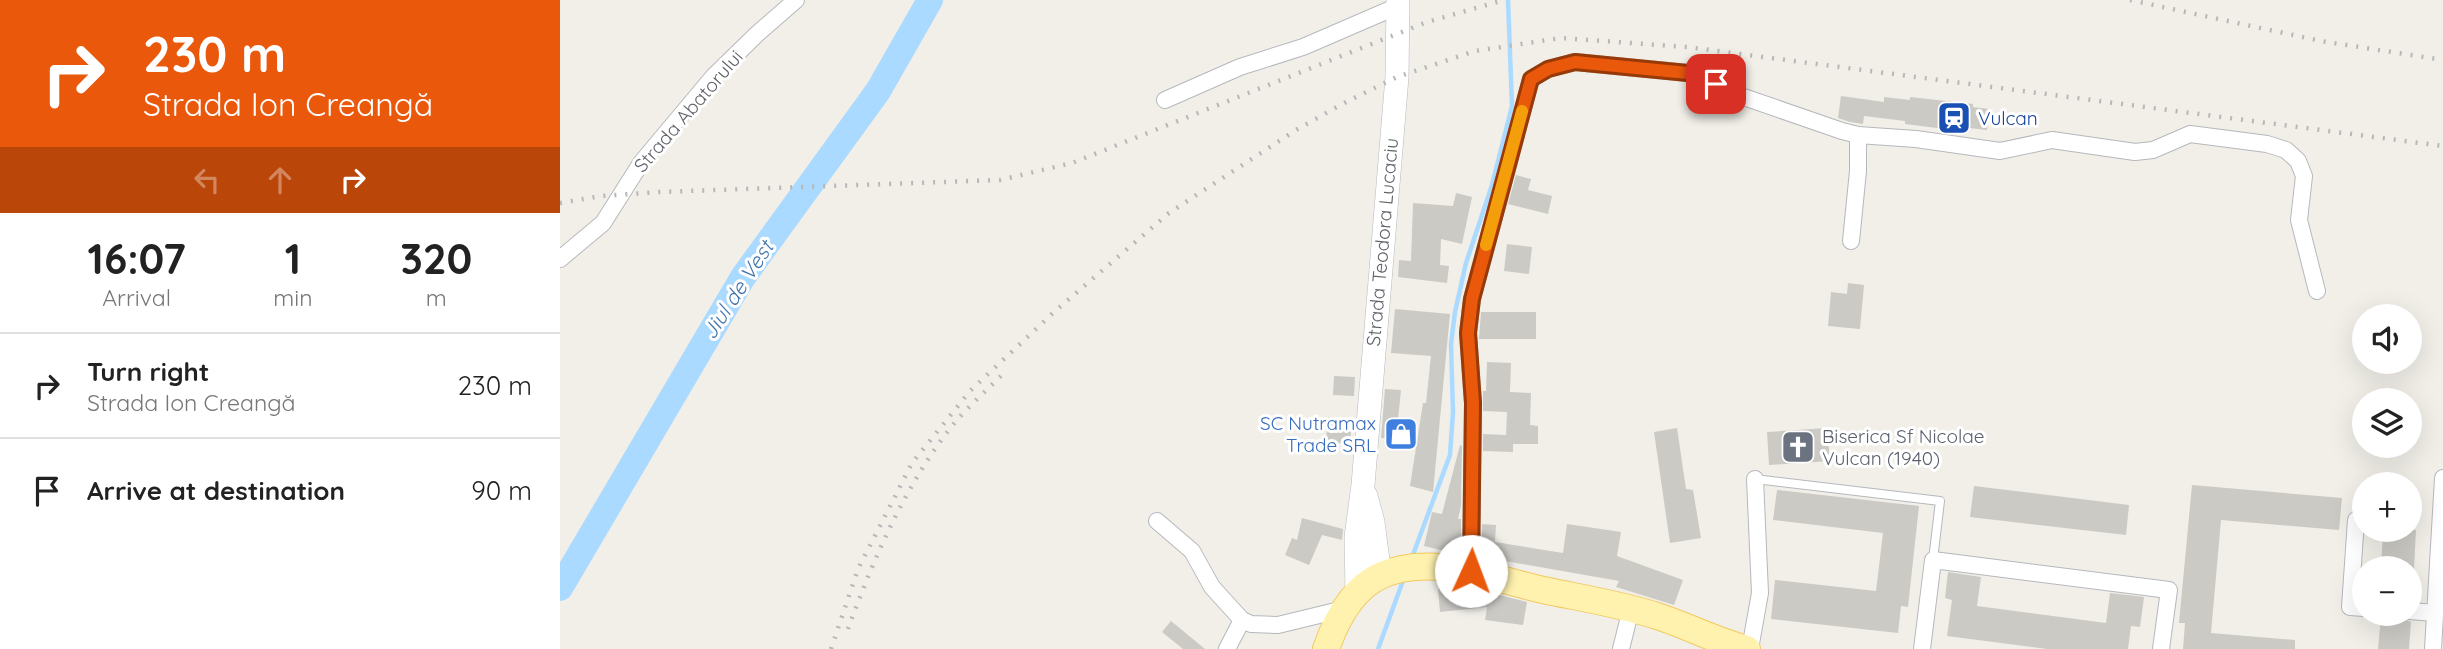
<!DOCTYPE html>
<meta charset="utf-8">
<style>
:root{--surface:#fff;--page:#f2f2f2;--text:#222;--muted:#767676;--line:#e0e0e0}
body{margin:0;font-family:Quicksand,sans-serif;background:var(--page);color:var(--text);height:100vh;display:flex;flex-direction:column;font-size:26px;white-space:nowrap}
*{box-sizing:border-box;margin:0}
p{font-size:23px;color:var(--muted)}
.icon{flex:none;width:38px;height:38px;fill:none;stroke:currentColor;stroke-width:2;stroke-linecap:round;stroke-linejoin:round}
.map{position:relative;flex:1;overflow:hidden}
.panel{display:flex;flex-direction:column;background:var(--surface);width:560px}
.panel>*{flex:none}
.hud{background:#ea580c;color:#fff;overflow:hidden}
.tools{position:absolute;left:1792px;top:304px;display:grid;gap:14px}
.tools a{display:grid;place-items:center;width:70px;height:70px;border-radius:50%;background:var(--surface);box-shadow:0 7px 28px #0002;font-size:35px}
.pin{position:absolute;display:grid;place-items:center;width:60px;height:60px;color:#fff;margin:-30px;border-radius:14px;box-shadow:0 4px 10px #0006}
.me{position:absolute;width:77px;margin:-38px;rotate:2deg;stroke-linejoin:round;filter:drop-shadow(0 0 5px #0008)}
.turn{display:flex;align-items:center;gap:24px;height:147px;padding:0 28px;font-size:32px}
.turn .icon{width:91px;height:91px;stroke-width:2.5}
.turn b{display:block;font-size:49px;line-height:60px}
.lanes{display:flex;align-items:center;height:66px;padding:0 28px;background:#0003;justify-content:center;gap:35px;direction:ltr}
.lanes .off{opacity:.35}
.eta{display:flex;justify-content:space-evenly;align-items:center;height:119px;text-align:center}
.eta b{font-size:42px;font-weight:700;line-height:49px}
ul{padding:0;list-style:none}
li{display:flex;align-items:center;gap:21px;height:105px;padding:0 28px;border-top:2px solid var(--line)}
li div{flex:1}
li b{display:block;font-size:26px}
li em{font-style:normal}
main{display:flex;flex:1;min-height:0}
.map>svg:first-child{display:block}
</style>
<main>
<section class="panel">
<div class="hud">
<div class="turn"><svg class="icon" aria-label="right" viewBox="0 0 24 24"><path d="M7 20v-9h11M14 6l5 5-5 5"/></svg><div><b>230 m</b>Strada Ion Creangă</div></div>
<div class="lanes"><svg class="icon off" aria-label="left" viewBox="0 0 24 24"><path d="M17 20v-9H6M10 6l-5 5 5 5"/></svg><svg class="icon off" aria-label="ahead" viewBox="0 0 24 24"><path d="M12 20V5M6 11l6-6 6 6"/></svg><svg class="icon" aria-label="right" viewBox="0 0 24 24"><path d="M7 20v-9h11M14 6l5 5-5 5"/></svg></div>
</div>
<div class="eta">
<div><b>16:07</b><p>Arrival</p></div>
<div><b>1</b><p>min</p></div>
<div><b>320</b><p>m</p></div>
</div>
<ul>
<li><svg class="icon" aria-label="right" viewBox="0 0 24 24"><path d="M7 20v-9h11M14 6l5 5-5 5"/></svg><div><b>Turn right</b><p>Strada Ion Creangă</p></div><em>230 m</em></li>
<li><svg class="icon" aria-label="arrive" viewBox="0 0 24 24"><path d="M6 21V4h12l-3 4 3 4H6"/></svg><div><b>Arrive at destination</b></div><em>90 m</em></li>
</ul>
</section>
<div class="map">
<svg width="1883" height="649" viewBox="0 0 1883 649">
<rect width="100%" height="100%" fill="#f1efe8"/>
<g fill="none" stroke-linecap="round" stroke-linejoin="round">
<!-- stream -->
<g stroke="#aadaff" stroke-width="4.5">
<path d="M851 560 890 455 893 412 891 344 895 312 906 263 932 185 952 106 948 0"/>
<path d="M818 649 844 578"/>
</g>
<!-- river -->
<path stroke="#aadaff" stroke-width="26" d="M0 588 183 277 318 91 370 0"/>
</g>
<!-- building -->
<g fill="#cccac5">
<path d="M1281 96 1324 102V97L1350 100V97L1413 104V107L1429 109 1427 130 1409 128V132L1345 124V121L1304 116 1303 124 1290 122 1278 118Z"/>
<path d="M956 175 971 179 968 190 992 196 988 214 948 204Z"/>
<path d="M896 193 912 197 902 244 881 239 880 265 889 266 887 283 838 277 839 260 851 261 853 203 893 206Z"/>
<path d="M947 244 972 247 969 274 944 271Z"/>
<path d="M1288 283 1304 285 1300 329 1268 326 1271 292 1287 294Z"/>
<path d="M835 309 890 314 873 492 850 486 863 403H866L871 356 831 353Z"/>
<path d="M921 312H976V339H919Z"/>
<path d="M927 362 951 363 950 392 971 393 970 425 978 426V444H953V452L923 451V434L946 435 947 412 923 411V391H926Z"/>
<path d="M774 376 795 377 794 396 773 395Z"/>
<path d="M825 389 841 390 836 439 821 438Z"/>
<path d="M768 417 792 419 790 444 766 442Z"/>
<path d="M1117 428 1126 489 1133 490 1141 538 1110 543 1094 432Z"/>
<path d="M1267 428 1270 461 1209 465 1207 432Z"/>
<path d="M900 445 902 446 901 506 898 519H901V553L898 554 864 546 872 512 882 514Z"/>
<path d="M1632 485 1782 498 1779 530 1661 520 1651 633 1735 640V649H1623L1625 623H1619Z"/>
<path d="M1414 486 1569 505 1566 535 1410 517Z"/>
<path d="M1217 490 1359 506 1348 607 1341 606 1338 633 1211 619 1215 580 1316 591 1323 533 1213 520Z"/>
<path d="M742 518 783 529 782 540 762 535 749 565 725 555 732 538 737 540Z"/>
<path d="M922 524 936 525 935 542 1003 553 1007 524 1061 532 1057 556 1123 580 1114 605 1056 587 1059 581 922 557Z"/>
<path d="M1823 530H1856L1854 569H1821Z"/>
<path d="M1388 572 1421 577 1417 606 1546 623 1550 593 1584 597 1580 627 1571 626 1568 649H1487L1387 636 1392 600 1385 598Z"/>
<path d="M904 586 967 602 963 625 925 620 927 607 880 612 878 589Z"/>
<path d="M1821 616 1843 618 1851 622 1849 649H1818Z"/>
<path d="M611 621 645 649H623L602 632Z"/>
</g>
<g fill="none" stroke-linecap="round" stroke-linejoin="round">
<defs>
<path id="lane" d="M1195 479 1380 501 1373 560"/>
<g id="street">
<path d="M605 100 680 67 743 47 838 6"/>
<path d="M1291 241 1298 171V135"/>
<path d="M0 259 43 223 81 163 153 77 197 34 236 0"/>
<path d="M1796 520 1790 607 1804 608"/>
<path d="M597 521 632 551 652 587 682 620 691 624 718 625 784 609"/>
<path d="M911 571 913 403 908 333 912 299 971 79 988 69 1015 62 1138 74 1175 94 1282 131 1298 135 1356 139 1440 151 1492 140 1575 152 1593 150 1630 134 1707 144 1726 150 1738 161 1744 176 1739 220 1757 291"/>
<path d="M1850 611 1875 613"/>
<path d="M667 649 682 620"/>
<path d="M1061 649 1071 609"/>
<path d="M1190 649 1200 593 1195 479"/>
<path d="M1362 649 1373 560 1609 590 1601 649"/>
<path d="M1873 649 1883 478"/>
</g>
<g id="secondary">
<path d="M806 496 813 522 820 576"/>
<path d="M797 593 796 537 803 485 837 77 838 0"/>
</g>
<path id="primary" d="M766 649C776 620 792 588 822 575 873 553 933 579 983 590 1021 598 1060 604 1097 616 1128 626 1156 641 1187 649"/>
</defs>
<!-- lane casing -->
<use href="#lane" stroke="#b5b8bc" stroke-width="10"/>
<!-- street casing -->
<use href="#street" stroke="#b5b8bc" stroke-width="18"/>
<!-- secondary casing -->
<use href="#secondary" stroke="#b6babf" stroke-width="24"/>
<!-- primary casing -->
<use href="#primary" stroke="#f2c960" stroke-width="28"/>
<!-- lane -->
<use href="#lane" stroke="#fff" stroke-width="8"/>
<!-- street -->
<use href="#street" stroke="#fff" stroke-width="16"/>
<!-- secondary -->
<use href="#secondary" stroke="#fff" stroke-width="23"/>
<!-- primary -->
<use href="#primary" stroke="#fff2af" stroke-width="26"/>
<!-- rail -->
<g stroke="#b6b7b8" stroke-width="4.5" stroke-dasharray="2 9" stroke-linecap="butt">
<path d="M1570 0 1761 41 1883 60"/>
<path d="M0 203 41 196 99 192 440 180 512 163 867 22 944 0"/>
<path d="M288 629C314 557 347 481 396 421 411 404 429 388 445 372"/>
<path d="M271 649 298 569 352 463 410 391 494 312 609 213 736 130 784 103 837 77 915 51 1001 38 1127 47 1883 146"/>
</g>
</g>
<g fill="none" stroke-linecap="round" stroke-linejoin="round">
<defs>
<path id="route" d="M911 571 913 403 908 333 912 299 971 79 988 69 1015 62 1138 74 1156 84"/>
</defs>
<!-- route casing -->
<use href="#route" stroke="#983908" stroke-width="18"/>
<!-- route -->
<use href="#route" stroke="#ea580c" stroke-width="12"/>
<!-- slow -->
<path stroke="#f59e0b" stroke-width="12" d="M926 245 962 111"/>
</g>
<!-- icons -->
<defs>
<symbol id="station-square" viewBox="-11 -11 22 22"><rect x="-9" y="-9" width="18" height="18" rx="4" fill="#1a4fb4" stroke="#fff"/><path d="M-3-6H3Q5-6 5-4V2Q5 4 3 4L4.5 6H3L1.5 4h-3L-3 6H-4.5L-3 4Q-5 4-5 2V-4Q-5-6-3-6ZM-3.5-4v3h7v-3ZM-3.5 1v1.5H-2V1ZM2 1v1.5H3.5V1Z" fill="#fff"/></symbol>
<symbol id="shop-square" viewBox="-11 -11 22 22"><rect x="-9" y="-9" width="18" height="18" rx="4" fill="#3f7fe0" stroke="#fff"/><path d="M-5-2.5h2.3a2.7 3.5 0 0 1 5.4 0H5L5.5 6h-11ZM-1.5-2.5h3a1.5 2.3 0 0 0-3 0Z" fill="#fff"/></symbol>
<symbol id="church-square" viewBox="-11 -11 22 22"><rect x="-9" y="-9" width="18" height="18" rx="4" fill="#6b7280" stroke="#fff"/><path d="M-1.2-6h2.4v3.5h3.3v2.4h-3.3V6h-2.4V-.1h-3.3v-2.4h3.3Z" fill="#fff"/></symbol>
</defs>
<g fill-rule="evenodd">
<use href="#station-square" x="1375" y="99" width="38" height="38"/>
<use href="#shop-square" x="822" y="415" width="38" height="38"/>
<use href="#church-square" x="1219" y="428" width="38" height="38"/>
</g>
<g text-anchor="middle" stroke-width="6" stroke-linejoin="round" paint-order="stroke">
<!-- street labels -->
<g font-size="19" fill="#5f6368" stroke="#fff">
<text transform="translate(128 111) rotate(-49)" y="7">Strada Abatorului</text>
<text transform="translate(822 242) rotate(-85)" y="7">Strada Teodora Lucaciu</text>
</g>
<!-- transit labels -->
<g font-size="19" fill="#164399" stroke="#fff" text-anchor="start">
<text x="1418" y="125">Vulcan</text>
</g>
<!-- shop labels -->
<g font-size="19" fill="#366cbe" stroke="#fff" text-anchor="end">
<text x="816" y="430">SC Nutramax<tspan x="816" dy="22">Trade SRL</tspan></text>
</g>
<!-- worship labels -->
<g font-size="19" fill="#5b616d" stroke="#fff" text-anchor="start">
<text x="1262" y="443">Biserica Sf Nicolae<tspan x="1262" dy="22">Vulcan (1940)</tspan></text>
</g>
<!-- water labels -->
<g font-size="21" font-style="italic" fill="#4174aa" stroke="#fff">
<text transform="translate(178 290) rotate(-57)" y="7">Jiul de Vest</text>
</g>
</g>
</svg>
<div class="tools">
<a><svg class="icon" aria-label="sound" viewBox="0 0 24 24"><path d="M4 9h4l5-4v14l-5-4H4zM17 9q2 3 0 6"/></svg></a>
<a><svg class="icon" aria-label="layers" viewBox="0 0 24 24"><path d="M12 4l9 5-9 5-9-5zM3 14l9 5 9-5"/></svg></a>
<a>+</a>
<a>−</a>
</div>
<div class="pin" style="left:1156px;top:84px;background:#d93025"><svg class="icon" aria-label="arrive" viewBox="0 0 24 24"><path d="M6 21V4h12l-3 4 3 4H6"/></svg></div>
<svg class="me" style="left:911px;top:571px" viewBox="-20 -20 40 40"><circle r="19" fill="#fff"/><path d="M0-13L10 11 0 6-10 11z" fill="#ea580c"/></svg>
</div>
</main>
